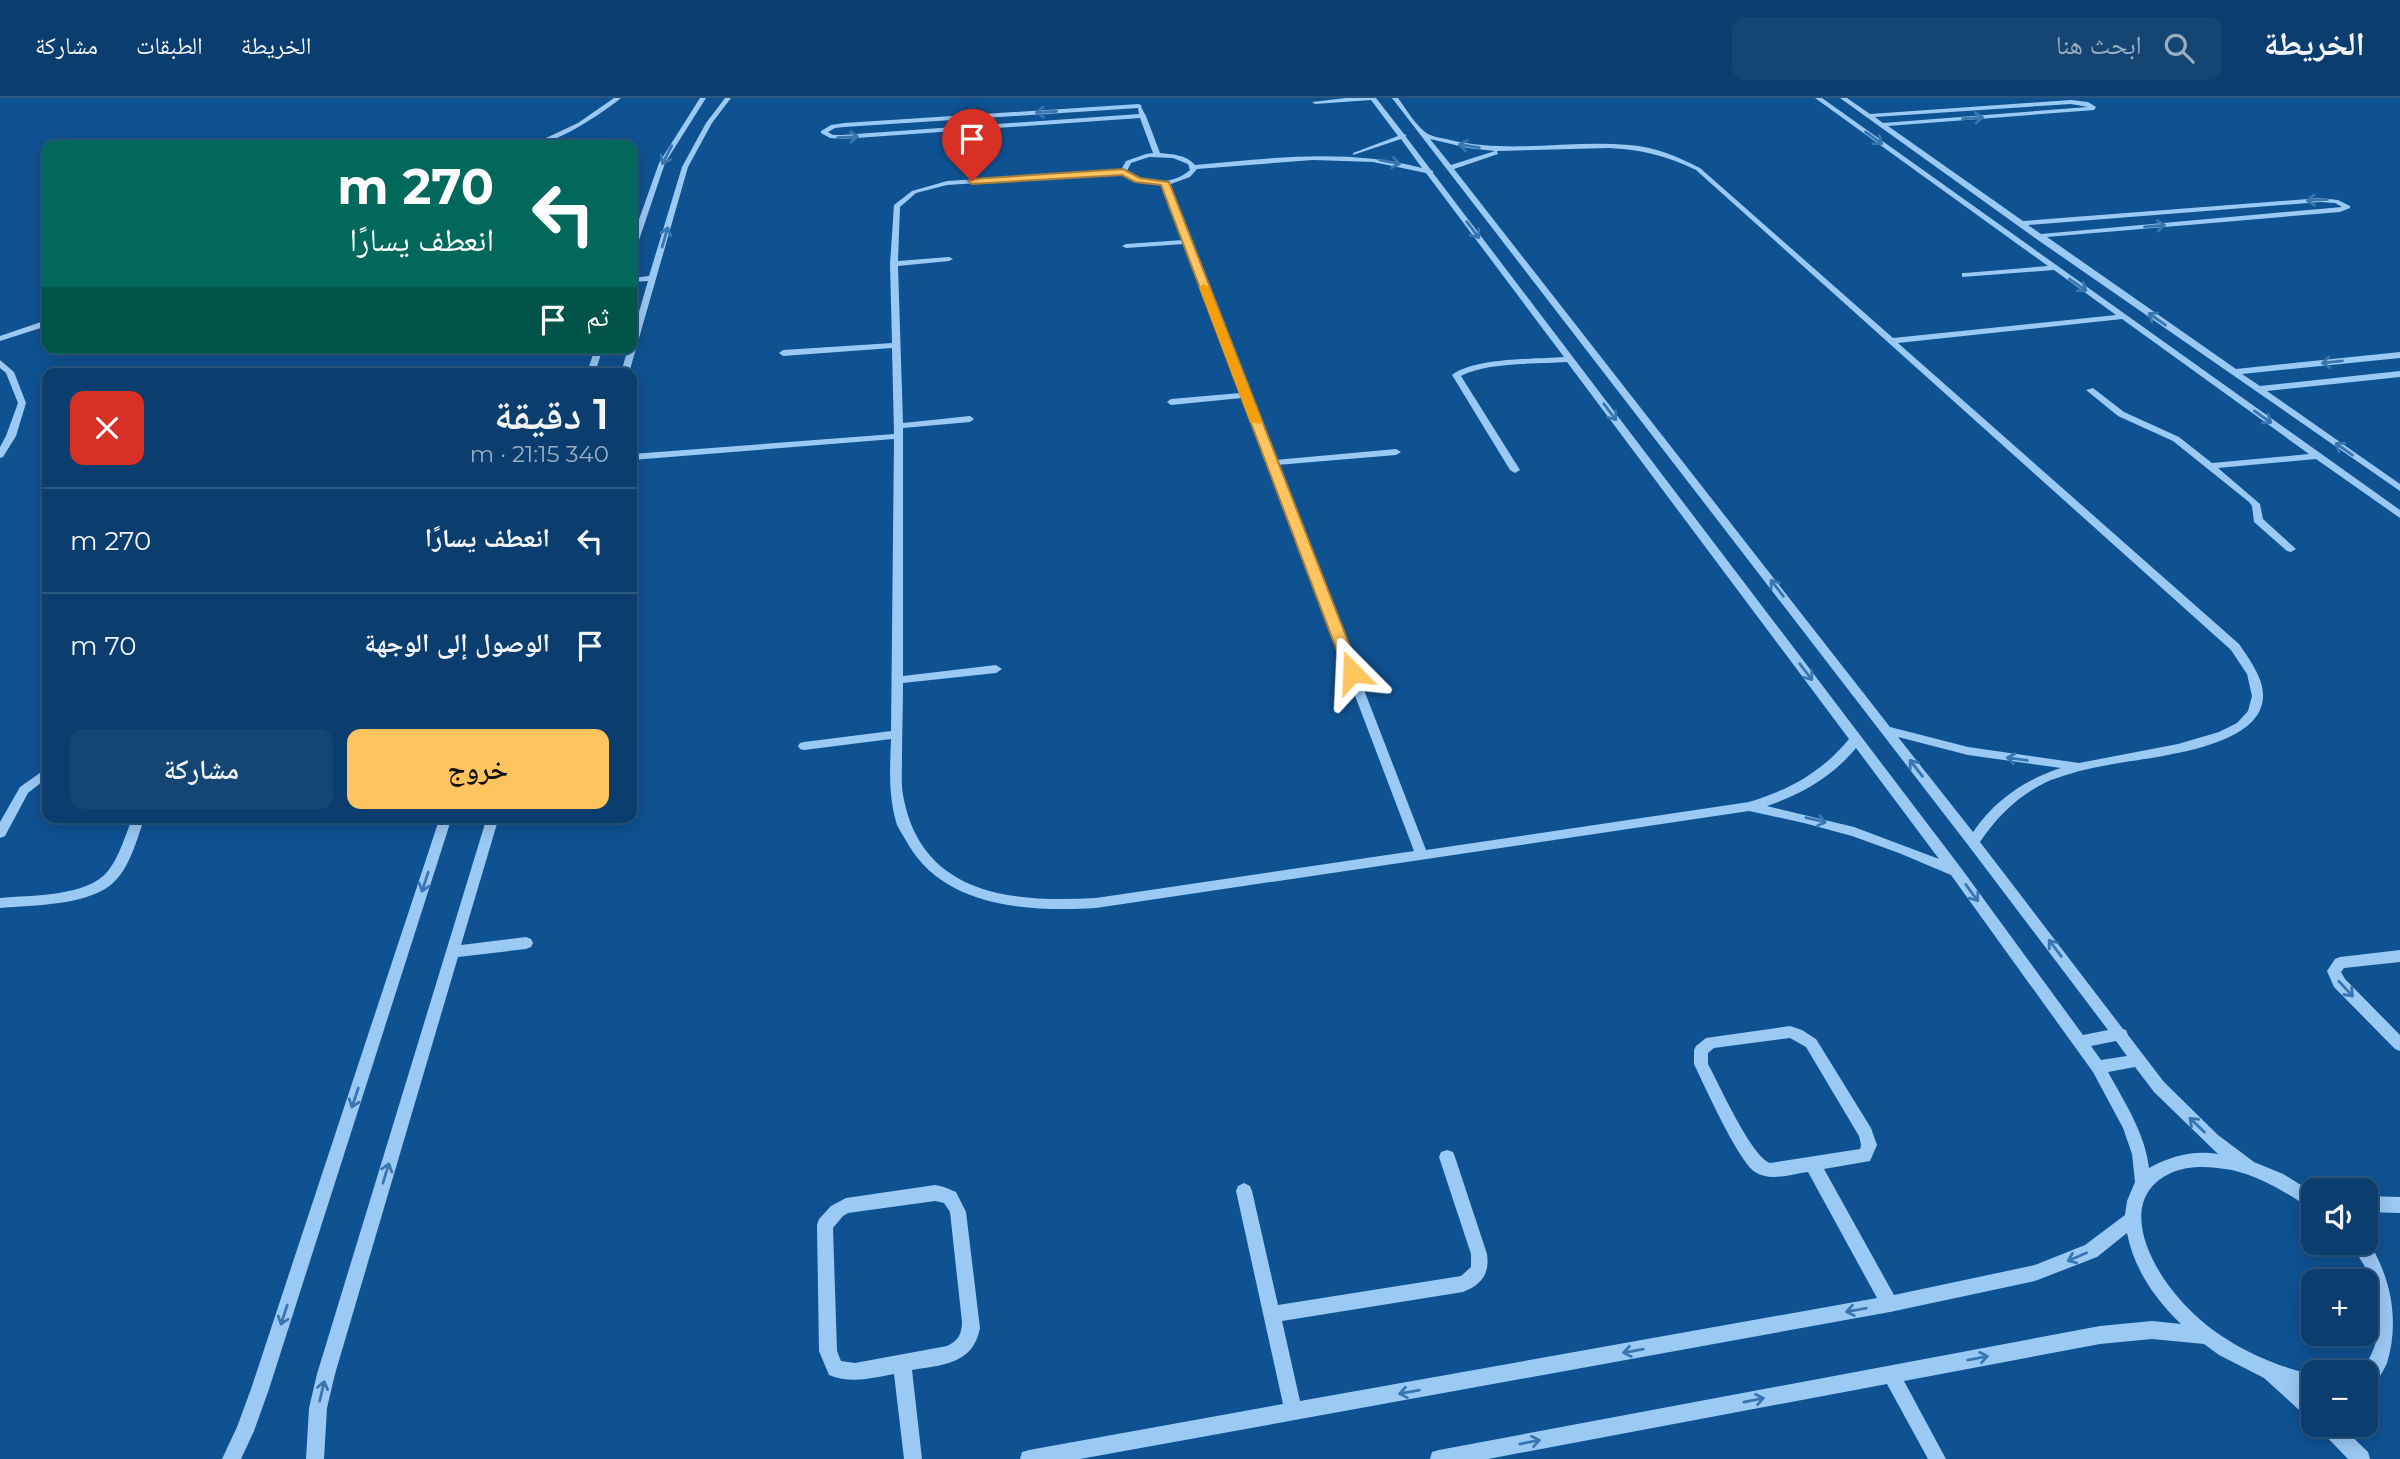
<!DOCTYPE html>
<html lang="ar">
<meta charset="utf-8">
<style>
:root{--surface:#0b3e6e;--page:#144573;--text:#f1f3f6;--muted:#9aaec2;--line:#2b5781;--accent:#ffc45d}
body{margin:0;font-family:Montserrat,"Noto Naskh Arabic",sans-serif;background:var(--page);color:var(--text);direction:rtl;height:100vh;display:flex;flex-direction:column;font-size:26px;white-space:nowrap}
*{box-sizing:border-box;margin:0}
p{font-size:23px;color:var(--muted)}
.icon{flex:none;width:38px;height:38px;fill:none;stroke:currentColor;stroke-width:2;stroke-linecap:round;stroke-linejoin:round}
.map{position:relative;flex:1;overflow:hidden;direction:ltr}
.sheet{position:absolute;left:42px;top:270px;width:595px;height:455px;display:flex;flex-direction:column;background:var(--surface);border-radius:14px;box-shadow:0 4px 18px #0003,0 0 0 2px var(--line);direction:rtl}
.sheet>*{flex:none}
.guide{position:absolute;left:42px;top:42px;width:595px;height:214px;border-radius:14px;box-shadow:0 4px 18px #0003,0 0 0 2px var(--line);direction:rtl;background:#00695c;color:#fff;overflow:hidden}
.tools{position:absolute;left:2301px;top:1080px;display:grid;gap:14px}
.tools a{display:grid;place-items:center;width:77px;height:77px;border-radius:14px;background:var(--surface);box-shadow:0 4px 18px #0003,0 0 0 2px var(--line);font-size:35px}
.pin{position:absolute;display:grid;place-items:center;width:60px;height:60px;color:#fff;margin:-72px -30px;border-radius:50% 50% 50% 0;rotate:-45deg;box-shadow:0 0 7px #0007}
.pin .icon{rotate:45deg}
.me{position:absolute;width:77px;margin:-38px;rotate:339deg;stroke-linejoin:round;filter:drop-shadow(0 0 5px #0008)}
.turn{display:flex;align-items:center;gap:24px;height:147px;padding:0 28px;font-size:32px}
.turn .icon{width:91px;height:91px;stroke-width:2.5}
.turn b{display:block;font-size:49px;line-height:60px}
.then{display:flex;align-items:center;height:66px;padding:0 28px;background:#0003;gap:14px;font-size:26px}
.round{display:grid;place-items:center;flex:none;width:74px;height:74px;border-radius:14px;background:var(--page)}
.head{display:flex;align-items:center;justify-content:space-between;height:119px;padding:0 28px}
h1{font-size:42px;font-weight:600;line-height:52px}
.button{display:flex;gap:14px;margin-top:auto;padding:14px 28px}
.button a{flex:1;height:80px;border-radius:14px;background:var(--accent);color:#111;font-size:28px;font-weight:600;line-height:80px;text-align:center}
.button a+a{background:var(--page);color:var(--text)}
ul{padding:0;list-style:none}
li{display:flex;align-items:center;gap:21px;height:105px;padding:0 28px;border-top:2px solid var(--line)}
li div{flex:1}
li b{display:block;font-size:26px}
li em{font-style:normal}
header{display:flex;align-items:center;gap:42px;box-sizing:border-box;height:98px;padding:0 35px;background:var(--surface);border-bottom:2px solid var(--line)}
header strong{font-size:33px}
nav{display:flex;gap:38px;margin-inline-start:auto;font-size:24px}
.search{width:490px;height:63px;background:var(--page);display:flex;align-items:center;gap:18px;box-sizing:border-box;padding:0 24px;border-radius:14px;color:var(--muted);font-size:26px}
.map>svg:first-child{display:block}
</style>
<header>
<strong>الخريطة</strong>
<div class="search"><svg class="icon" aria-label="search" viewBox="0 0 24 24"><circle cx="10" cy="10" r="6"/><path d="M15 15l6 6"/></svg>ابحث هنا</div>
<nav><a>الخريطة</a><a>الطبقات</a><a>مشاركة</a></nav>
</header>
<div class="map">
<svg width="2400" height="1361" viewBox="0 0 2400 1361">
<rect width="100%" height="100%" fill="#0f5292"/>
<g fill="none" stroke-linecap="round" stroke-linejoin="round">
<!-- minor -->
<g fill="#9ac9f4" fill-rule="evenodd">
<path d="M614 0H621C603 15 553 48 531 47L578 25Z"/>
<path d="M700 0H706L665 65 636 151 632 153V141L659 65Z"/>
<path d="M725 0H731L712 25 688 69 629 275H621L628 250H632V238L648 183 632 184V180L649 178 682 69 706 25Z"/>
<path d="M1346 0H1376L1404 36 1406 37V39L1431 72 1433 73V75L1961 770 2083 937 2108 932 1968 747 1392 0H1398C1406 11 1415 26 1425 34 1431 39 1443 40 1450 42 1510 56 1569 42 1629 47 1655 49 1677 58 1700 70L1893 240 2116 217 2054 172 1962 179V175H1965L2048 168 1815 0H1822L2400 412V420L2316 361 2218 370 2260 406 2263 421 2296 451 2291 454 2287 453 2254 424 2252 408 2249 404 2173 343 2118 318 2086 292 2093 290 2124 314 2179 339 2212 365 2309 356 2122 221 1898 245 2239 546C2249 561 2264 580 2263 599 2261 652 2147 659 2108 667 2089 670 2070 675 2051 682 2021 695 1998 717 1980 744L2123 931 2126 932 2128 937 2164 984 2218 1037 2254 1064 2283 1076 2314 1095V1111C2305 1108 2298 1102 2291 1098 2273 1087 2253 1077 2232 1072 2210 1068 2185 1066 2165 1078 2118 1106 2151 1168 2177 1198 2212 1240 2262 1265 2314 1277V1295L2303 1292 2314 1302V1323L2308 1320 2264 1280 2219 1257 2204 1246 2152 1241 2100 1246 1904 1283 1946 1361H1928L1887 1286 1488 1361H1430L1432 1354 1439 1352 2100 1228 2152 1223 2181 1226C2155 1201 2134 1171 2127 1135L2097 1159 2035 1183 1890 1214 1080 1361H1020L1022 1354 1029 1352 1283 1306 1236 1093 1238 1088 1244 1085 1250 1088 1252 1093 1278 1207 1461 1178 1471 1169V1156L1439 1059 1441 1054 1447 1052 1453 1054 1455 1059 1487 1156C1490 1176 1481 1187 1463 1194L1282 1223 1300 1303 1877 1200 1808 1074C1792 1076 1770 1084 1755 1074 1739 1064 1704 987 1694 966V952L1696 948 1706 940 1790 928 1802 932 1816 941 1871 1030 1877 1047 1870 1063 1824 1071 1894 1197 2035 1167 2085 1147 2125 1117 2127 1103 2135 1084 2132 1056 2123 1030 2093 974 1951 777 1899 755 1852 738 1804 725 1749 713 1096 810C1030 814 945 810 908 746 904 739 900 733 897 727 888 698 890 670 891 641L804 652 800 651 798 648 800 645 804 644 891 633 894 341 632 362V356L894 336 892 250 783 258 779 255 783 252 892 245 890 166 894 107 912 93 947 83 1121 72 1126 63 1146 56 1153 55 1140 20 842 41 830 40 821 35V33L831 27 844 25 1139 6 1142 8 1141 9 1146 18 1160 55C1172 56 1187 57 1195 67 1271 60 1347 50 1422 70L1401 41 1353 57V55L1398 38 1371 2 1315 6 1312 4ZM1138 10 1139 16 842 37H833L828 34 835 30 844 29ZM1430 41 1468 50 1495 53 1451 67ZM1608 50C1641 51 1667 58 1696 72L2231 552 2247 576 2252 598 2248 613 2237 625 2219 634 2178 646 2079 665 1968 649 1890 629 1454 71 1498 56 1497 53ZM1149 59 1173 60 1188 66 1190 72C1173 87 1146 87 1127 73L1131 65ZM1313 62 1373 64 1426 75 1564 259C1536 261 1473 260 1452 277L1510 372 1515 375 1520 372 1461 278C1486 264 1538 266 1567 264L1849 641C1822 674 1789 692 1749 704L1426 752 1277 367 1396 357 1401 354 1396 351 1275 362 1168 87 1190 79 1197 71ZM1122 76 1136 84 1162 87 1183 142 1126 146 1122 148 1126 150 1184 146 1240 295 1171 301 1167 304 1171 307 1242 300 1414 753 1096 800C1011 805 921 797 903 697 901 685 902 672 902 660 902 635 903 610 903 585L996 575 1002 571 996 567 903 578V330L970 324 974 321 970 318 903 325 898 168 949 163 953 161 949 159 898 163 900 109 916 95 947 87ZM1898 639 1968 657 2061 670C2024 682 1995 702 1973 734ZM1856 650 1939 761 1854 729 1767 708C1802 696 1832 679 1856 650ZM1790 940 1806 949 1859 1038 1861 1047 1860 1051 1770 1065C1751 1058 1719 986 1708 966V955L1714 950ZM2116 943 2127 958 2101 962 2091 948ZM2135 969 2154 994 2218 1056C2194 1052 2171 1058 2149 1070 2145 1035 2125 1005 2108 974Z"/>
<path d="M1840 0H1847L1870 16 2071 2 2088 4 2096 9 2094 12 1888 28 2023 123 2320 100 2338 102 2350 108V110L2340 114 2047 139 2236 271 2400 254V260L2242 276 2260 288 2400 273V279L2267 293 2400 386V393L2035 140ZM2071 6 2088 9 1883 25 1875 19ZM2320 104 2335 105 2342 109 2041 136 2028 127Z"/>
<path d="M44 223H47V228L0 243V238Z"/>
<path d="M595 250H603L595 275H587Z"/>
<path d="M0 262 14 274 26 305 16 338 3 359 0 360V349L6 338 18 305 6 275 0 270Z"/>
<path d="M47 670V680L28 695 5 738 0 740V724L20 689Z"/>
<path d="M133 719H145C137 740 131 767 115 783 91 808 33 807 0 810V800C31 797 87 799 108 773 120 758 125 737 133 719Z"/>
<path d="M440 719H452L269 1291 254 1333 241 1361H222L237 1329 251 1291Z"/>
<path d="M487 719H499L461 847 526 839 531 841 533 845 531 849 526 851 458 859 335 1276 327 1310 324 1361H306L309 1310 317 1276Z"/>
<path d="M2400 852V864L2344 870 2341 874 2345 881 2400 937V953L2395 951 2334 889 2327 873 2335 861 2340 859Z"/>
<path d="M935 1087 944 1089 956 1094 966 1114 980 1230C973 1267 941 1267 912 1272L922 1361H904L894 1276C872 1280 851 1286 829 1277L819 1253 817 1127 819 1121 831 1108 846 1100ZM935 1103 944 1105 950 1114 962 1224C962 1236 958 1243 947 1248L855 1265 841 1263 837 1253 833 1130 843 1118 848 1115Z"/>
<path d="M2366 1098 2400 1099V1115L2366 1114Z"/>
<path d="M2366 1140C2391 1177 2400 1223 2387 1265 2382 1276 2376 1286 2366 1290V1274H2360C2383 1247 2383 1212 2370 1179 2365 1166 2356 1157 2351 1144H2366Z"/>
<path d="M2317 1326H2339L2368 1354 2370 1361H2348L2320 1332Z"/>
</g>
</g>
<!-- one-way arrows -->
<defs><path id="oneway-shaft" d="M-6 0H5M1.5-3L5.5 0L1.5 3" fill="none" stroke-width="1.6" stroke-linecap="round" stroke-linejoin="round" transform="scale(1.75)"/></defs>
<g stroke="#3976af">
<use href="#oneway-shaft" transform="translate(1046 14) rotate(176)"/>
<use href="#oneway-shaft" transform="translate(1973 20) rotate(-4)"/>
<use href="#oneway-shaft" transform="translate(848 39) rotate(-3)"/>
<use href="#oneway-shaft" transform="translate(1874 40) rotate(36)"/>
<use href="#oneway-shaft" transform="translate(1469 48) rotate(-171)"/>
<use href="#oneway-shaft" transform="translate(667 57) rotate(117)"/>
<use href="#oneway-shaft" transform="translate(1390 64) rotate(11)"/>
<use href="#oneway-shaft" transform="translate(2317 102) rotate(177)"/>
<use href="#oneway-shaft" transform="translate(2155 128) rotate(-5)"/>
<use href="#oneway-shaft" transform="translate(1473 132) rotate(53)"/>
<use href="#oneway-shaft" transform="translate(665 139) rotate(-74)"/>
<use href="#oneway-shaft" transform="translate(2078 187) rotate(35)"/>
<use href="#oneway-shaft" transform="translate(2157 221) rotate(-145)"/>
<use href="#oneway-shaft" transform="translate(2332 264) rotate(174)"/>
<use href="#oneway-shaft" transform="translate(1610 314) rotate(53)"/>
<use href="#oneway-shaft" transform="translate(2263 319) rotate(35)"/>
<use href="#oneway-shaft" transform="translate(2344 351) rotate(-145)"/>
<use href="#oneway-shaft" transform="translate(1777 490) rotate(-128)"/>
<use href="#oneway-shaft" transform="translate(1806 574) rotate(53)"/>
<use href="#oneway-shaft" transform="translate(2017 661) rotate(-172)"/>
<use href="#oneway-shaft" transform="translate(1916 670) rotate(-128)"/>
<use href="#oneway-shaft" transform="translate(1816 722) rotate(13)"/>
<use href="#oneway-shaft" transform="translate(425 784) rotate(108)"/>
<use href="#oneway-shaft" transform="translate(1972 795) rotate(54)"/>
<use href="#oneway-shaft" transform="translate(2055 850) rotate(-127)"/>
<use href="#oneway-shaft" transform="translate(2346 891) rotate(47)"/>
<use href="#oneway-shaft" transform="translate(355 1000) rotate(108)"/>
<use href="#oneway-shaft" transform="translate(2197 1027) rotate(-137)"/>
<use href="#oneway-shaft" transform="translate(386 1075) rotate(-73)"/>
<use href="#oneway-shaft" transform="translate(2077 1159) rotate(156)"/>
<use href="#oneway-shaft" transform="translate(1856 1212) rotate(170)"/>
<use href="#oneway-shaft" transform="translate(284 1217) rotate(108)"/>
<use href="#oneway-shaft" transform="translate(1633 1253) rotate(170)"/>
<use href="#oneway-shaft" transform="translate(1978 1260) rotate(-11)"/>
<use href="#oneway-shaft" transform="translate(322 1293) rotate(-77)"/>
<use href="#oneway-shaft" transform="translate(1409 1294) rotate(170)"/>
<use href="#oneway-shaft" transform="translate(1754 1302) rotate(-11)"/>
<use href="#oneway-shaft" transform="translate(1530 1344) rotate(-11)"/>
</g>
<!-- route -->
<path fill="#ffc45d" stroke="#a67f3c" stroke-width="2" d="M1123 71 1140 80 1169 84 1360 574 1357 578 1352 579 1345 574 1161 87 1135 84 1122 77 972 86 968 83 972 81Z"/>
<!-- slow -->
<path fill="#f59e0b" d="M1204 186 1209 189 1262 324 1260 326 1250 324 1199 189Z"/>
</svg>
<div class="tools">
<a><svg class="icon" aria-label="sound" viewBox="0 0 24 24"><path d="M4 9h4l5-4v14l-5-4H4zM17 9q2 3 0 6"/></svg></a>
<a>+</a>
<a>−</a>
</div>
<div class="pin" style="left:972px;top:83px;background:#d93025"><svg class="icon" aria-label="arrive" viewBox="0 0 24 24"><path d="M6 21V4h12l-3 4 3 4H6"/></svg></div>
<svg class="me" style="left:1352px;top:574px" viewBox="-20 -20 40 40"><path d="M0-17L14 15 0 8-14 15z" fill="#ffc45d" stroke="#fff" stroke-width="4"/></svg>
<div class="guide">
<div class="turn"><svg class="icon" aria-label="left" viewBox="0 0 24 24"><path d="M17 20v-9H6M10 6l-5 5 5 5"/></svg><div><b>270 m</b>انعطف يسارًا</div></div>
<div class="then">ثم<svg class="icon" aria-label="arrive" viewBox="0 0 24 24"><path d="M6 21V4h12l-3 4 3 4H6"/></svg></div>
</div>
<section class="sheet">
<div class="head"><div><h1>1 دقيقة</h1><p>340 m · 21:15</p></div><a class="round" style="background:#d93025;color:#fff"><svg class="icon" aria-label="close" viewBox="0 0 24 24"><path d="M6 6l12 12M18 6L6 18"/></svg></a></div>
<ul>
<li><svg class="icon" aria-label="left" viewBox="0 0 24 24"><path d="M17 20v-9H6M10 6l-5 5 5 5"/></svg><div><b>انعطف يسارًا</b></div><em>270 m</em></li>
<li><svg class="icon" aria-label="arrive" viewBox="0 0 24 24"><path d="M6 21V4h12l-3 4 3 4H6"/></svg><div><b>الوصول إلى الوجهة</b></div><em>70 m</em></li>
</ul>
<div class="button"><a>خروج</a><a>مشاركة</a></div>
</section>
</div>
